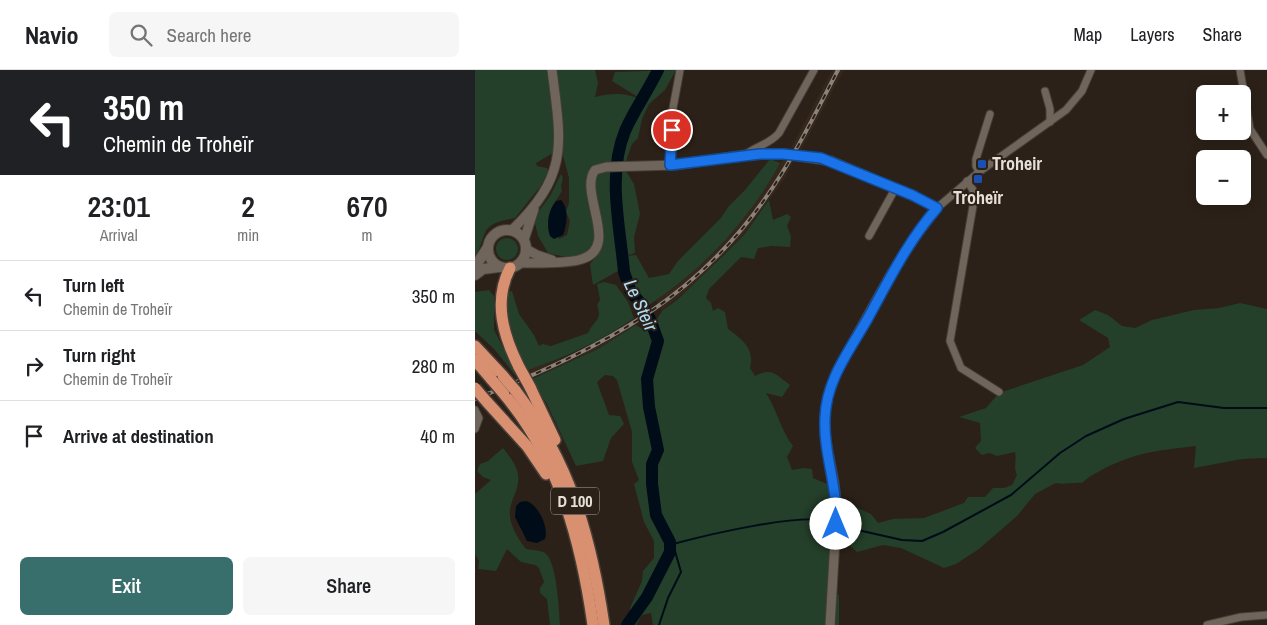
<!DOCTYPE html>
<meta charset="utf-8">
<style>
:root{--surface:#fff;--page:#f6f6f6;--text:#202124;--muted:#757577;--line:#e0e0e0;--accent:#386f6d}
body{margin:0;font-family:"Archivo Narrow",sans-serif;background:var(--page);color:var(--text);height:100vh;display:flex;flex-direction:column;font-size:19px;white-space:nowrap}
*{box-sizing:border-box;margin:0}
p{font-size:16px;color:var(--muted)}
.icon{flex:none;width:28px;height:28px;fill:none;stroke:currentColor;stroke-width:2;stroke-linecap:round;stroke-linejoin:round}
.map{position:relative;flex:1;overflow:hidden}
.sheet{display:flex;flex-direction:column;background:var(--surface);width:475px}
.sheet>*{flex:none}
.guide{background:#202124;color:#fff;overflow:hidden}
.tools{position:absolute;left:721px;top:15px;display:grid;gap:10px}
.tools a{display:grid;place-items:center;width:55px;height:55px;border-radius:8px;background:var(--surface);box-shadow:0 2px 12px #0003;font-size:25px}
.pin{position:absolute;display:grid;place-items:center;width:42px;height:42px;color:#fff;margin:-21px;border:2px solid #fff;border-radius:50%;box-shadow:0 1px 5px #0007}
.me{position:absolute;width:55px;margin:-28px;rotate:0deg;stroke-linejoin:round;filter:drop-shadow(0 0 4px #0008)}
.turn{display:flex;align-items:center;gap:18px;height:105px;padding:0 20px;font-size:22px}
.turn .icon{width:65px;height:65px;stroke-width:2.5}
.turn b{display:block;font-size:35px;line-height:42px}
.eta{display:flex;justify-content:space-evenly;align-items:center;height:85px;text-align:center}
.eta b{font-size:30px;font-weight:600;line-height:35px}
.button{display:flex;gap:10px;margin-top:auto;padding:10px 20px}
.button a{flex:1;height:58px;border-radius:8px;background:var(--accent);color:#fff;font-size:20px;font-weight:600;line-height:58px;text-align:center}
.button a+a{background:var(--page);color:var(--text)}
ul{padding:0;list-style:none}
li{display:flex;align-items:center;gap:15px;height:70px;padding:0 20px;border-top:1px solid var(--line)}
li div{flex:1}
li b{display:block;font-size:19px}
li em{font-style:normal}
header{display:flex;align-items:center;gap:30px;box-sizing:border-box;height:70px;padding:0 25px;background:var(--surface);border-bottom:1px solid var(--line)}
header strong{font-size:24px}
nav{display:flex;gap:28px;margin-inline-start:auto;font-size:18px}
.search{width:350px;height:45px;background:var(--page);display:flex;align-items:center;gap:12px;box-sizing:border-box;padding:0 18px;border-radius:8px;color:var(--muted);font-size:19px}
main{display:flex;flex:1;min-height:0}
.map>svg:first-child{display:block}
</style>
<header>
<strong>Navio</strong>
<div class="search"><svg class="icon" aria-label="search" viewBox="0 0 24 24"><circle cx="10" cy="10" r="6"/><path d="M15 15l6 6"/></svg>Search here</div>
<nav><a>Map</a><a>Layers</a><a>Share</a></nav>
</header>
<main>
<section class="sheet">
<div class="guide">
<div class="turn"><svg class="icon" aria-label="left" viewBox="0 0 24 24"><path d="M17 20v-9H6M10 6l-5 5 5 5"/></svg><div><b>350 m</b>Chemin de Troheïr</div></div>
</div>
<div class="eta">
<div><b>23:01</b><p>Arrival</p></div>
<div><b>2</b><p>min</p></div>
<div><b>670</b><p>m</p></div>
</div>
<ul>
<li><svg class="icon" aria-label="left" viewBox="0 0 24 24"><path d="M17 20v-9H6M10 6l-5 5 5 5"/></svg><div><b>Turn left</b><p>Chemin de Troheïr</p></div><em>350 m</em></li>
<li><svg class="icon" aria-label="right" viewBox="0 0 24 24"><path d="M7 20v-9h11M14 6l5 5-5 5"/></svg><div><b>Turn right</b><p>Chemin de Troheïr</p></div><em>280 m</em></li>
<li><svg class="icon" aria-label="arrive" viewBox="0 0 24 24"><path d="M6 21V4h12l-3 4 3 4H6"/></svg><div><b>Arrive at destination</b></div><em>40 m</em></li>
</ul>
<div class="button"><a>Exit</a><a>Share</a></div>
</section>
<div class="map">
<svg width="792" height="555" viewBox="0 0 792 555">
<rect width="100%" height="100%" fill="#2b2118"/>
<!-- built -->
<g fill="#352719">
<path d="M357 0H369L326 80 316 78Z"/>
<path d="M320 88 310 108 269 164 225 209 187 241 181 231 208 210 251 168 291 116 305 93 309 89Z"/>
<path d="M159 248 161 255 123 279 55 310 50 301 85 289 108 279Z"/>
</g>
<!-- green -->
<g fill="#243f2a">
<path d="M0 0H120L123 13 120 27C139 22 154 23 171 32L137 11 140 2 201 0 190 20 174 34 167 49 163 68 157 74 152 88 151 101 159 114 165 144 159 167 160 183 150 186 161 185 174 208 194 204 203 191 245 149 254 136 270 120 295 89 305 93C274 151 225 202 171 237L160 218 149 186 143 189V201L118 215 115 194 121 187 118 184 119 174 115 182 96 188 73 183 63 166 60 153 61 145 75 126 86 104 88 108 86 116 87 121 77 137 84 169 92 165 95 151 91 142 94 133V108L82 63 78 83 61 93 62 96 72 98 73 102 65 117 40 148C3 154 14 162 0 187Z"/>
<path d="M294 130 298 150 312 144 316 147 312 156 316 166 315 177 297 176 283 178 279 189 266 187 234 219 231 228 236 233 238 241 243 238 250 242 253 259C267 269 280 279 275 298L280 306C297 297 301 305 315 315L307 327 291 323C302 340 306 361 318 376L312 387 317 400 329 398 337 399 338 408 352 414 355 427 365 438 376 435 396 444 403 453 418 449 449 448 489 433 493 427H510L518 418H529L537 415 542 405C538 396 542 391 540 382L522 386 514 383 507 385 500 378 506 371 505 353 484 347 511 338 524 323 608 295 635 277 633 268 604 250 620 240 633 245 647 256 660 258 677 250 719 240 744 238 765 233 792 239V388L767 389 719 398 721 376C685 380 663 382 630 398 622 403 614 406 607 413 598 412 589 415 581 413L560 424 542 446 504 479 481 494 469 498 426 478 408 475 382 482 367 468 358 466 354 521 364 525V555H178L176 543 167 545 161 555H158L155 538 167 511 168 501 179 488V471L169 452 159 414 164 410 157 392V362L142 310 138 306 130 305 122 312 134 345 145 346 149 354 136 368 128 391 101 396 71 332 55 310 123 279 161 255 169 260 179 254 187 241 202 230 248 186 269 165Z"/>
<circle cx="32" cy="179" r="11"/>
<path d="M129 212 141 215 153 232 159 248C126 271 91 287 53 300 35 280 32 249 32 223L37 221 44 244 59 265 64 276 68 274 76 276 113 263C119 249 128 251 122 235L125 230 122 214Z"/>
<path d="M14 220 19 226V260L42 304 40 305 20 280 0 261V222Z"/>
<path d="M28 378C34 386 42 395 43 405 45 417 37 428 35 439 33 453 43 469 51 479 57 480 65 480 70 483 82 491 84 541 85 555H75L72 529 65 523V518L69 512 64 498 60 495 46 492 32 479 21 501 3 499 4 491 0 484V424L16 410 8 407 2 401 5 394 13 391Z"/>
</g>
<!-- water -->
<g fill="#000d19">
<path d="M86 130C94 138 92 156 88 165L79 169 75 166C71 155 73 140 81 131Z"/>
<path d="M51 431C63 434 74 457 70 469L62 473 52 471 40 447 41 436 45 432Z"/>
</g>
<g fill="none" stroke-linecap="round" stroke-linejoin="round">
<!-- stream -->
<g stroke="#000d19" stroke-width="2">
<path d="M365 456 427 470 447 471 468 462 536 425 585 383 611 366 649 349 703 332 749 338H792"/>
<path d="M198 474C228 466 333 440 358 453"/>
<path d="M184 555 193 528 206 502 198 474 195 472"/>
</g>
<!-- river -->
<path stroke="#000d19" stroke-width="12" d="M152 555 172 527 195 482V472L181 445 177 414V394L183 380 174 337 172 309 183 271 175 249 167 235 156 222 149 202C145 156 132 105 150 61 159 40 173 21 183 0"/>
<defs>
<g id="minor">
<path d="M765 0 775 59 792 85"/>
<path d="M570 21 575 39V52"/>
<path d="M270 85C281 76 295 74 304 63L339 0"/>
<path d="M195 95 198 38 205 0"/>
<path d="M504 102 501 96V89L515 44"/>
<path d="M492 111 498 120V136L475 271 486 298 524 322"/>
<path d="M462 138 504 102 591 40 607 21 616 0"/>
<path d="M394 166 420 119"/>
<path d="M0 340 4 348 0 359"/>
<path d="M732 555 766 547 792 545"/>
</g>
<g id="tertiary">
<path d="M37 160C95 104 86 73 77 0"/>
<path d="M49 170 59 139"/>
<path d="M51 179 62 185 77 190"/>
<path d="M45 193C61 193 92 194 107 189 146 177 103 122 120 100L131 97 201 95 270 85 308 84 356 91 445 129 462 138 440 167 415 206 362 301 353 326 350 345V366L359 412 362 437 355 555"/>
</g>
<g id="secondary">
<circle cx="32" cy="179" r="19"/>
<path d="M0 197 13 177"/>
<path d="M0 205 8 199 24 197"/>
</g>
<g id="trunk">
<path d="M35 198C18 231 28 265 44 297"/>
<path d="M0 276 28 306"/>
<path d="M0 290 17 310"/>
<path d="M55 317 80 370"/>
<path d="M40 320C95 392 116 467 129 555"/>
<path d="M29 324C85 391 106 471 118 555"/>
<path d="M12 332 52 376 71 404"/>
</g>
</defs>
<!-- minor casing -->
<use href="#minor" stroke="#463e37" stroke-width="9"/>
<!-- tertiary casing -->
<use href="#tertiary" stroke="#463e37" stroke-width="11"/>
<!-- secondary casing -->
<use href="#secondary" stroke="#463e37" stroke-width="12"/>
<!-- trunk casing -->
<use href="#trunk" stroke="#463e37" stroke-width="14"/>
<!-- minor -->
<use href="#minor" stroke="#70655a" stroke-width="7"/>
<!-- tertiary -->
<use href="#tertiary" stroke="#70655a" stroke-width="9"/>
<!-- secondary -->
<use href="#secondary" stroke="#70655a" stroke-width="10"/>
<!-- trunk -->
<use href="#trunk" stroke="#d89071" stroke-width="11"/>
<defs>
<path id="rail" d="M0 329C129 277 231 227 307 103 328 70 345 34 363 0"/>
</defs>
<!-- rail casing -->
<use href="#rail" stroke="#8b827b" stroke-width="4"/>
<!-- rail -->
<use href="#rail" stroke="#2b2118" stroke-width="2" stroke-dasharray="5.5" stroke-linecap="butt"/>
<defs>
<g id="trunk-bridge">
<path d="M44 297 55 317"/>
<path d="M28 306 40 320"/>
<path d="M17 310 29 324"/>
<path d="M0 318 12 332"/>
</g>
</defs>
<!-- trunk-bridge casing -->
<use href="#trunk-bridge" stroke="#463e37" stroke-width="14" stroke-linecap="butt"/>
<!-- trunk-bridge -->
<use href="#trunk-bridge" stroke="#d89071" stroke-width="11"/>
</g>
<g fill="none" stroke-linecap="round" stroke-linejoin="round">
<defs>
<path id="route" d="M197 60 195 95 285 84H308L346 88 437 125 462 138C433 171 414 210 393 248 375 280 351 310 350 348 348 383 363 416 361 454"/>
</defs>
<!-- route casing -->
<use href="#route" stroke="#114b97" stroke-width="12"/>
<!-- route -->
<use href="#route" stroke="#1a73e8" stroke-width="9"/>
</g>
<!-- markers -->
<g fill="#1a4fb4" stroke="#2b2118" stroke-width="2">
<rect x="502" y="89" width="10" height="10" rx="2.5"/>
<rect x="498" y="104" width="10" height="10" rx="2.5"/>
</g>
<g text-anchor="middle" stroke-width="4" stroke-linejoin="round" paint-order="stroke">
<!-- shield labels -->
<rect fill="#2b2118" stroke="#afa7a0" stroke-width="1" x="76" y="417.5" width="48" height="27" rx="4"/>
<g font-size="16" font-weight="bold" fill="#e7e0da">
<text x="100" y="437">D 100</text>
</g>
<!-- poi labels -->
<g font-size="18" font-weight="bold" fill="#e7e0da" stroke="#2b2118" text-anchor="start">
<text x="517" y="100">Troheir</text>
<text x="503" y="134" text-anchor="middle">Troheïr</text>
</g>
<!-- water labels -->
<g font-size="19" font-style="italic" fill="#aedbf5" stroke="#2b2118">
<text transform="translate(166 235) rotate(65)" y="7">Le Steir</text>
</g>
</g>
</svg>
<div class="tools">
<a>+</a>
<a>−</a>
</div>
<div class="pin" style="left:197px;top:60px;background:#d93025"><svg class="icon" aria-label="arrive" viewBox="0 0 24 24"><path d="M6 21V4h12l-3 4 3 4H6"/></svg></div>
<svg class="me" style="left:361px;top:454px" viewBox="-20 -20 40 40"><circle r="19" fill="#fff"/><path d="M0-13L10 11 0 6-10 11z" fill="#1a73e8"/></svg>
</div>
</main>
